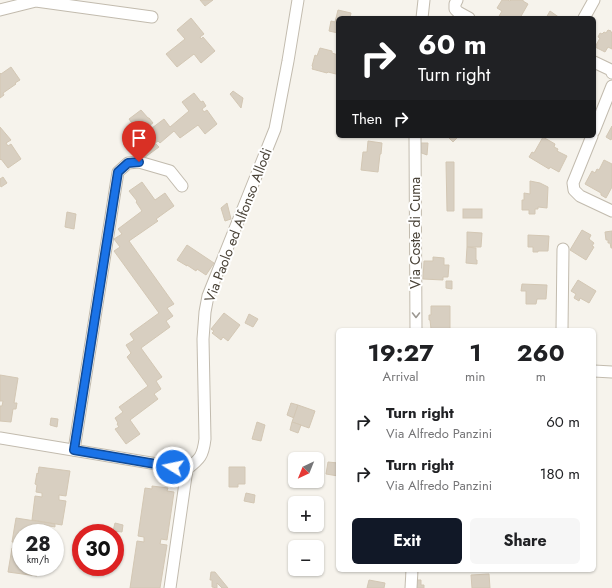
<!DOCTYPE html>
<meta charset="utf-8">
<style>
:root{--surface:#fff;--page:#f6f6f6;--text:#202124;--muted:#757577;--accent:#111827}
body{margin:0;font-family:Jost,sans-serif;background:var(--page);color:var(--text);height:100vh;display:flex;flex-direction:column;font-size:15px;white-space:nowrap}
*{box-sizing:border-box;margin:0}
p{font-size:13px;color:var(--muted)}
.icon{flex:none;width:22px;height:22px;fill:none;stroke:currentColor;stroke-width:2;stroke-linecap:round;stroke-linejoin:round}
.map{position:relative;flex:1;overflow:hidden}
.drawer{position:absolute;left:336px;top:328px;width:260px;height:244px;display:flex;flex-direction:column;background:var(--surface);border-radius:6px;box-shadow:0 1px 3px #0004}
.drawer>*{flex:none}
.top-card{position:absolute;left:336px;top:16px;width:260px;height:122px;border-radius:6px;box-shadow:0 1px 3px #0004;background:#202124;color:#fff;overflow:hidden}
.needle{width:26px;rotate:223deg}
.buttons{position:absolute;left:288px;top:452px;display:grid;gap:8px}
.buttons a{display:grid;place-items:center;width:36px;height:36px;border-radius:6px;background:var(--surface);box-shadow:0 1px 3px #0004;font-size:20px}
.speed{position:absolute;left:12px;top:524px;display:flex;gap:8px;font-size:20px;font-weight:700;text-align:center}
.speed>*{display:grid;place-content:center;width:52px;height:52px;border-radius:50%;background:var(--surface);box-shadow:0 1px 3px #0004;line-height:1}
.speed small{font-size:10px;font-weight:400}
.speed .limit{border:6px solid #d22;background:#fff;color:#111}
.pin{position:absolute;display:grid;place-items:center;width:34px;height:34px;color:#fff;margin:-41px -17px;border-radius:50% 50% 50% 0;rotate:-45deg;box-shadow:0 0 4px #0007}
.pin .icon{rotate:45deg}
.me{position:absolute;width:44px;margin:-22px;rotate:280deg;stroke-linejoin:round;filter:drop-shadow(0 0 3px #0008)}
.turn{display:flex;align-items:center;gap:14px;height:84px;padding:0 16px;font-size:18px}
.turn .icon{width:52px;height:52px;stroke-width:2.5}
.turn b{display:block;font-size:28px;line-height:34px}
.then{display:flex;align-items:center;height:38px;padding:0 16px;background:#0003;gap:8px;font-size:15px}
.eta{display:flex;justify-content:space-evenly;align-items:center;height:68px;text-align:center}
.eta b{font-size:24px;font-weight:700;line-height:28px}
.primary-button{display:flex;gap:8px;margin-top:auto;padding:8px 16px}
.primary-button a{flex:1;height:46px;border-radius:6px;background:var(--accent);color:#fff;font-size:16px;font-weight:700;line-height:46px;text-align:center}
.primary-button a+a{background:var(--page);color:var(--text)}
ul{padding:0;list-style:none}
li{display:flex;align-items:center;gap:12px;height:52px;padding:0 16px}
li div{flex:1}
li b{display:block;font-size:15px}
li em{font-style:normal}
.map>svg:first-child{display:block}
</style>
<div class="map">
<svg width="612" height="588" viewBox="0 0 612 588">
<rect width="100%" height="100%" fill="#f6f3ec"/>
<!-- building -->
<g fill="#d8cfc1" stroke="#d3c7b4">
<path d="M200 0H213L205 6Z"/>
<path d="M502 0H507L510 1 511 0H523V1L528 4 520 18H498L502 11 497 8Z"/>
<path d="M338 10 351 13 350 18H338V33L329 31 331 21 335 22Z"/>
<path d="M550 11 560 18H546Z"/>
<path d="M191 18 204 34 200 37 201 39 203 37 215 51 201 63 194 54 177 67 166 54 185 39 177 30Z"/>
<path d="M608 30 611 31V32L612 33V49L608 47 605 52 595 47 600 38 598 37 600 33 602 34 604 32 606 33Z"/>
<path d="M320 48 332 51V53L338 55V69L336 74 328 72 327 73 312 69 313 67 312 66 315 55 317 56Z"/>
<path d="M11 67 20 80 15 83 16 84 3 93 4 95 0 98V73L1 74Z"/>
<path d="M233 91 243 98 241 108 230 94Z"/>
<path d="M194 93 201 102 203 101 206 106 202 109 204 112 207 110 217 124 205 134 198 125 180 138 174 131 160 143 158 141 155 143 159 147 144 158 134 145 143 139 129 119 141 110 148 118H149L153 123 150 125 152 128 164 119 170 127 189 111 182 102Z"/>
<path d="M612 126V138L611 140 606 137Z"/>
<path d="M0 127 11 140 6 143 8 146 11 144 21 159 8 168 1 159 0 160Z"/>
<path d="M447 136H459L453 142Z"/>
<path d="M543 137 555 144 554 147 558 149 557 151 567 156 559 172 550 167 549 169 529 157 532 152 534 153Z"/>
<path d="M368 141 382 143 381 154H380L378 172 361 170 363 152H367Z"/>
<path d="M419 143H428L427 155 419 152Z"/>
<path d="M604 160 612 164V187L606 198 601 195V193L585 184 592 171 595 173 597 169 599 170Z"/>
<path d="M446 162H454V211H447Z"/>
<path d="M3 177 7 183 1 187 0 185V179Z"/>
<path d="M530 181 540 183 548 187 547 208 538 207V209H535V214H529V210H522V200H524V193L530 194Z"/>
<path d="M142 182 155 200 165 193 174 206 156 219 158 221 129 241 174 304 167 308 173 316 166 321 170 327 141 348 162 377 156 381 161 389 154 394 158 399 130 420 140 434 126 444 115 429 119 427 117 424 118 423 115 418 123 412 119 407 148 386 127 357 131 353 126 345 134 340 130 334 159 313 114 251 120 247 114 239 122 234 118 229 142 211 136 202 137 201 129 191Z"/>
<path d="M227 203 231 219 225 221 221 208Z"/>
<rect x="463" y="209" width="19" height="9"/>
<path d="M67 212 76 214 74 229 65 227Z"/>
<path d="M582 230 591 235 589 239 594 243 592 246 594 247 586 260 570 250Z"/>
<path d="M612 231V248H611L610 243H608V240H606L605 232Z"/>
<path d="M467 232 482 233 481 247H467Z"/>
<path d="M528 235 549 236 548 251H538V252H533V247H528Z"/>
<path d="M187 245 214 263 206 275 197 269 196 271 187 265V266L177 260Z"/>
<path d="M467 247 476 248V260H477V264L466 263Z"/>
<path d="M433 257 444 258V265H449L448 277H443V280L423 279 424 261H433Z"/>
<path d="M578 280 596 291 589 303 580 298 579 301 574 298 576 294 571 291Z"/>
<path d="M446 281H452V289L446 288Z"/>
<path d="M522 284 547 285 546 299H537L536 304H526V291H521Z"/>
<path d="M431 306H450V329H431L430 320H429V315H431Z"/>
<path d="M224 313 240 325 228 341 223 337 221 340 212 333 214 331 211 329Z"/>
<path d="M249 314 258 319 253 327 245 323Z"/>
<path d="M0 375 18 378 14 403H17L16 409H13L11 422 0 421V406H2L3 401H0Z"/>
<path d="M291 403 298 405 294 418 287 415Z"/>
<path d="M298 405 315 411 309 428 292 422Z"/>
<path d="M51 418 58 419 57 427 50 425Z"/>
<path d="M257 422 265 425 261 441 252 439Z"/>
<path d="M292 422 301 425 298 433 290 430Z"/>
<path d="M328 462 338 463V476L326 474Z"/>
<path d="M39 467 70 471 66 496 59 495V500L66 501 62 525 32 520 35 496 42 497V493L36 492 37 485 35 484 37 473 38 474Z"/>
<path d="M229 467H245V484H238V487H229Z"/>
<path d="M152 486 168 488 167 491 174 492 167 540 161 539 160 544 167 545 160 588H130L137 541 144 542V537L138 536 145 488 152 489Z"/>
<path d="M246 493 255 495 254 503 244 501Z"/>
<path d="M16 518 55 524V527L44 525 43 533H21V543L12 542Z"/>
<path d="M115 523 123 525 122 532 113 531Z"/>
<path d="M12 548 21 549V567H39L37 576 8 572Z"/>
<path d="M115 551H118L117 562H115Z"/>
<path d="M211 572H215L228 588H222L217 583V588L212 587V580H210Z"/>
<path d="M489 574 490 588H472L471 575Z"/>
<path d="M369 580 385 583 384 588H367Z"/>
<path d="M415 580H421V585H424V588H415Z"/>
</g>
<g fill="none" stroke-linecap="round" stroke-linejoin="round">
<defs>
<g id="street">
<path d="M457 0 455 4V9L458 12 469 18"/>
<path d="M0 10 36 1 152 17"/>
<path d="M422 18 424 0"/>
<path d="M584 18 594 0"/>
<path d="M594 62 611 70 612 73"/>
<path d="M594 131 612 86"/>
<path d="M415 136 416 330"/>
<path d="M592 136 573 183 574 190 580 196 612 211"/>
<path d="M562 330 563 249"/>
<path d="M594 371 612 372"/>
<path d="M0 438 187 469"/>
<path d="M74 450 118 172 128 163 139 162 170 171 182 186"/>
<path d="M170 588 187 469C200 459 203 456 205 439L203 339 205 312 208 296 275 129 288 61 298 0"/>
<path d="M411 588 412 570"/>
</g>
</defs>
<!-- street casing -->
<use href="#street" stroke="#c2bbae" stroke-width="13"/>
<!-- street -->
<use href="#street" stroke="#fff" stroke-width="11"/>
</g>
<!-- one-way arrows -->
<defs><path id="oneway-chevron" d="M-2-3.5L2.5 0L-2 3.5" fill="none" stroke-width="1.6" stroke-linecap="round" stroke-linejoin="round"/></defs>
<use stroke="#9c9892" href="#oneway-chevron" transform="translate(416 315) rotate(90)"/>
<g fill="none" stroke-linecap="round" stroke-linejoin="round">
<defs>
<path id="route" d="M139 162 128 163 118 172 74 450 173 467"/>
</defs>
<!-- route casing -->
<use href="#route" stroke="#114b97" stroke-width="10"/>
<!-- route -->
<use href="#route" stroke="#1a73e8" stroke-width="7"/>
</g>
<g text-anchor="middle" stroke-width="4" stroke-linejoin="round" paint-order="stroke">
<!-- street labels -->
<g font-size="14" fill="#4b4439" stroke="#fff">
<text transform="translate(238 225) rotate(-69)" y="5">Via Paolo ed Alfonso Allodi</text>
<text transform="translate(415 233) rotate(-90)" y="5">Via Coste di Cuma</text>
</g>
</g>
</svg>
<div class="buttons">
<a><svg class="needle" viewBox="-14 -14 28 28"><path d="M0-13l5 13h-10z" fill="#e53935"/><path d="M0 13l5-13h-10z" fill="#757577"/></svg></a>
<a>+</a>
<a>−</a>
</div>
<div class="speed"><div>28<small>km/h</small></div><div class="limit">30</div></div>
<div class="pin" style="left:139px;top:162px;background:#d93025"><svg class="icon" aria-label="arrive" viewBox="0 0 24 24"><path d="M6 21V4h12l-3 4 3 4H6"/></svg></div>
<svg class="me" style="left:173px;top:467px" viewBox="-20 -20 40 40"><circle r="17" fill="#1a73e8" stroke="#fff" stroke-width="3"/><path d="M0-11L8 9 0 5-8 9z" fill="#fff"/></svg>
<div class="top-card">
<div class="turn"><svg class="icon" aria-label="right" viewBox="0 0 24 24"><path d="M7 20v-9h11M14 6l5 5-5 5"/></svg><div><b>60 m</b>Turn right</div></div>
<div class="then">Then<svg class="icon" aria-label="right" viewBox="0 0 24 24"><path d="M7 20v-9h11M14 6l5 5-5 5"/></svg></div>
</div>
<section class="drawer">
<div class="eta">
<div><b>19:27</b><p>Arrival</p></div>
<div><b>1</b><p>min</p></div>
<div><b>260</b><p>m</p></div>
</div>
<ul>
<li><svg class="icon" aria-label="right" viewBox="0 0 24 24"><path d="M7 20v-9h11M14 6l5 5-5 5"/></svg><div><b>Turn right</b><p>Via Alfredo Panzini</p></div><em>60 m</em></li>
<li><svg class="icon" aria-label="right" viewBox="0 0 24 24"><path d="M7 20v-9h11M14 6l5 5-5 5"/></svg><div><b>Turn right</b><p>Via Alfredo Panzini</p></div><em>180 m</em></li>
</ul>
<div class="primary-button"><a>Exit</a><a>Share</a></div>
</section>
</div>
